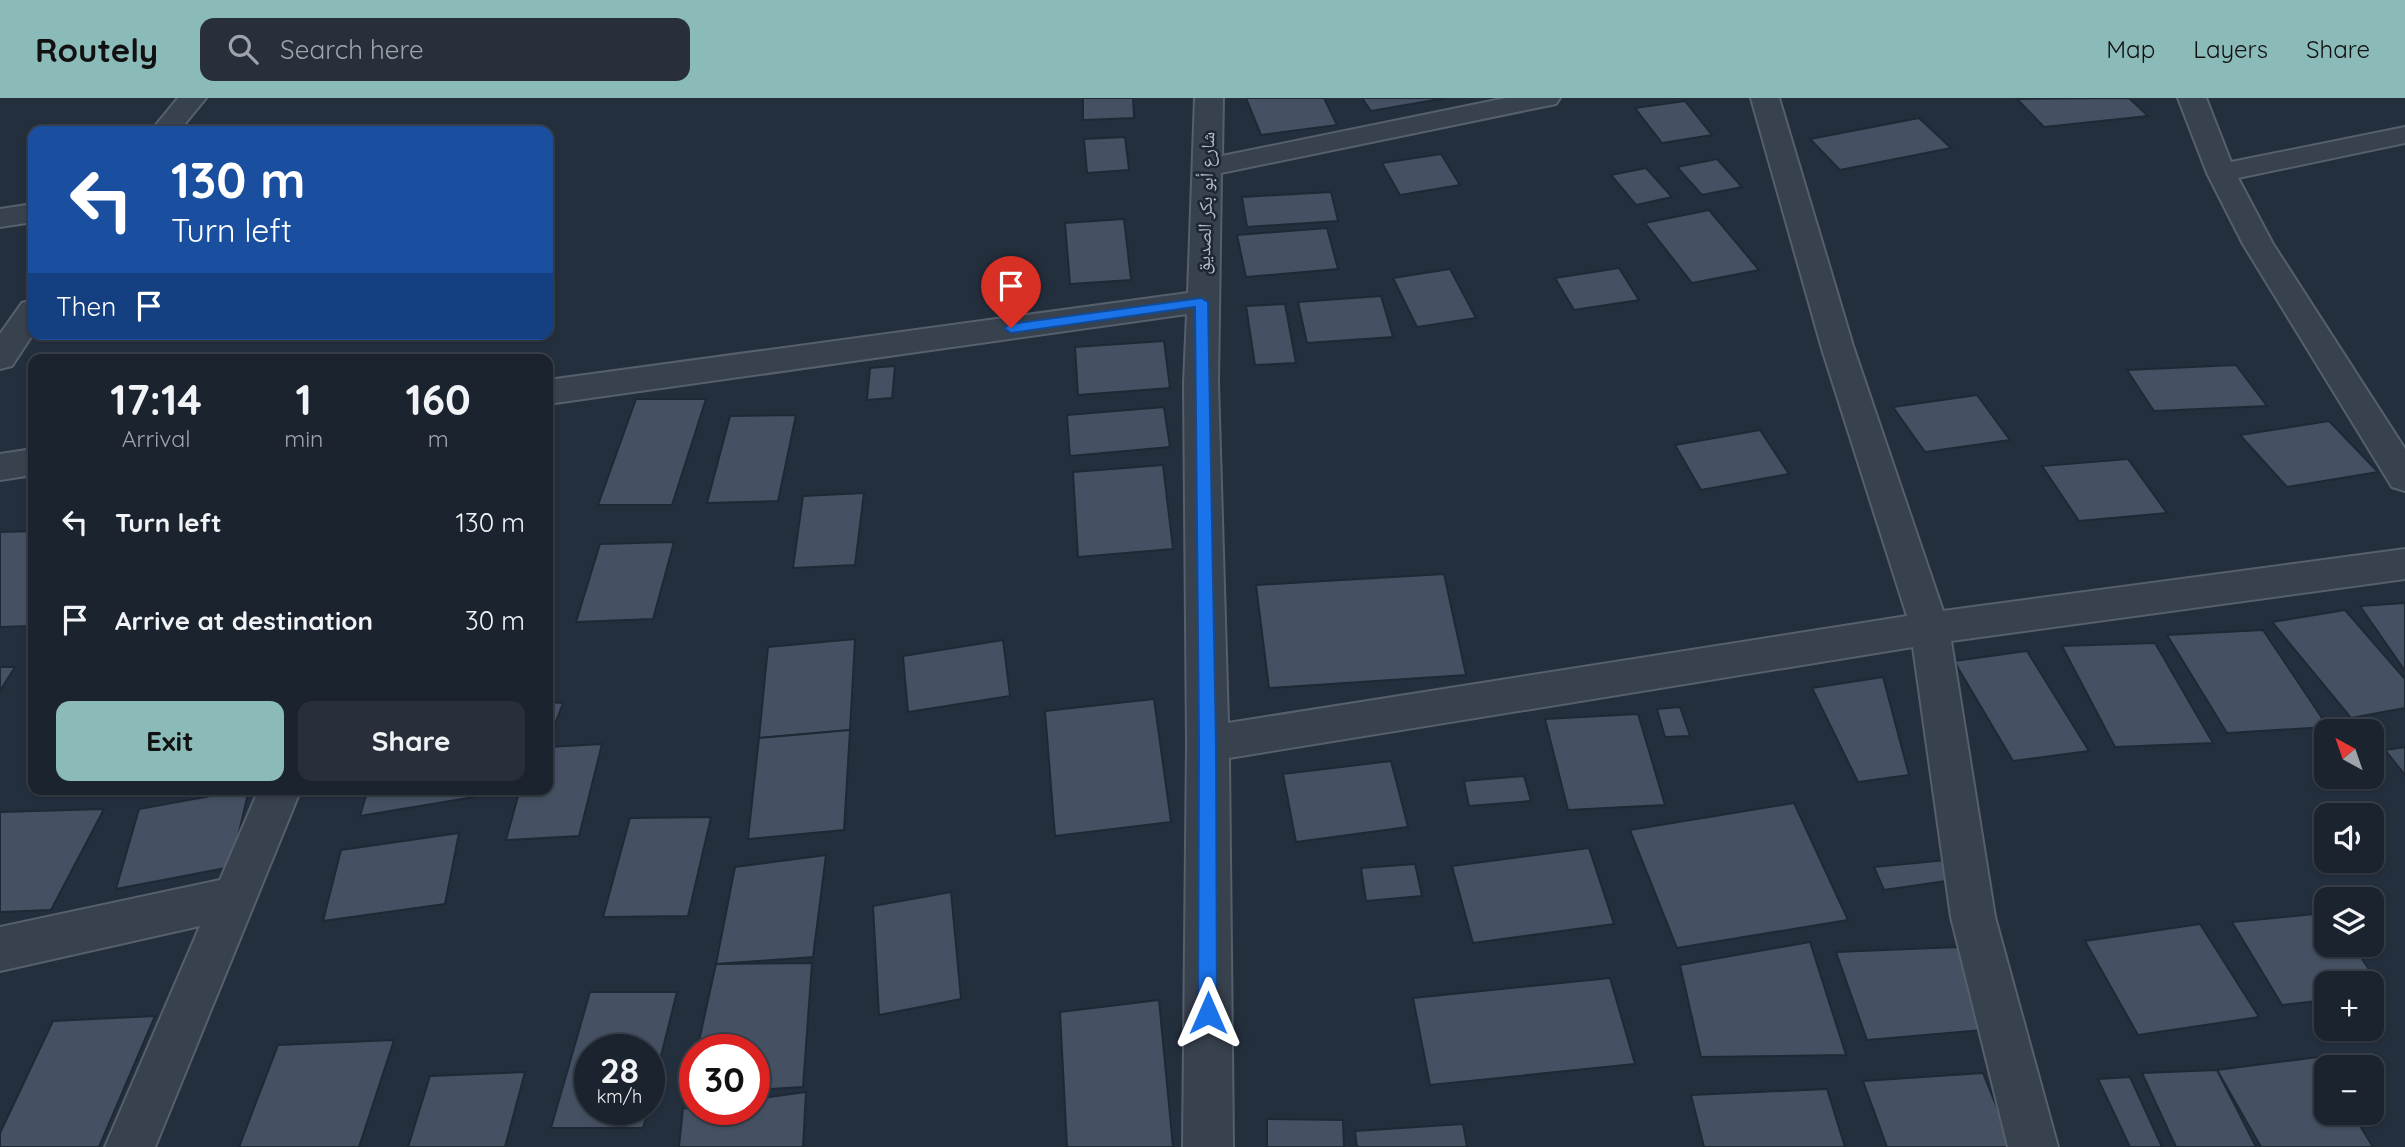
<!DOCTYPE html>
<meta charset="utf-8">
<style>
:root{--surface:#1b232e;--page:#282f3a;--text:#f1f3f6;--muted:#a0a4aa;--line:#39404a;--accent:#8bbbb9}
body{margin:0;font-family:Quicksand,"Noto Naskh Arabic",sans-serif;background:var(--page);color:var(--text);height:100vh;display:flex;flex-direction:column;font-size:26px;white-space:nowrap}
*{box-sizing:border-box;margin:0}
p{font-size:23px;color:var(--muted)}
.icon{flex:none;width:38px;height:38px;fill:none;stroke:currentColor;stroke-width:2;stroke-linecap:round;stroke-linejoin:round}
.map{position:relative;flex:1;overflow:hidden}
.details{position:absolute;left:28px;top:256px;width:525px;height:441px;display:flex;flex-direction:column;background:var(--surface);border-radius:14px;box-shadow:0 2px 5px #0004,0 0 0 2px var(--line)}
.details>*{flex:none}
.top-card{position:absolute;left:28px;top:28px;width:525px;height:214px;border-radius:14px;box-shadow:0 2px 5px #0004,0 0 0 2px var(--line);background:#1a4fa0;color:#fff;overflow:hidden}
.needle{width:46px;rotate:320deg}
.buttons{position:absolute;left:2314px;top:621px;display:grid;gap:14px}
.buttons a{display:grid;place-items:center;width:70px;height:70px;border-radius:14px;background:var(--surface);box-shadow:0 2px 5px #0004,0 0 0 2px var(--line);font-size:35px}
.speed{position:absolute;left:574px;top:936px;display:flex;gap:14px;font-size:35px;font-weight:700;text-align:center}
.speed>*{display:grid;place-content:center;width:91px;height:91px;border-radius:50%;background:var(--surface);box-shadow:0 2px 5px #0004,0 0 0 2px var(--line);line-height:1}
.speed small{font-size:18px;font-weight:400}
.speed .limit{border:10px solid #d22;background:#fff;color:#111}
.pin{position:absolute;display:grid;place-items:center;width:60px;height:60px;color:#fff;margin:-72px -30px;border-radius:50% 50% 50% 0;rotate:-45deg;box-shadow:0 0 7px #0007}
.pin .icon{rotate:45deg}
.me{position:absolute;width:77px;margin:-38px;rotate:0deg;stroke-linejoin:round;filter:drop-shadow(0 0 5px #0008)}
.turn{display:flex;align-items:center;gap:24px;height:147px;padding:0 28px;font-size:32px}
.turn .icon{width:91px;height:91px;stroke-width:2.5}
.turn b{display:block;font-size:49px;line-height:60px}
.then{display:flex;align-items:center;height:66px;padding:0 28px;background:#0003;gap:14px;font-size:26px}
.eta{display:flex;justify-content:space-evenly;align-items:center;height:119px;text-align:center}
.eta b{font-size:42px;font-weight:700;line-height:49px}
.cta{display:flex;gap:14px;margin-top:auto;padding:14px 28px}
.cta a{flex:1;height:80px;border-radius:14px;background:var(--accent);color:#111;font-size:28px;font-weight:700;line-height:80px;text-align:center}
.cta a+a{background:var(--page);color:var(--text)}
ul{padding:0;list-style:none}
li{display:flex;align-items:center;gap:21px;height:98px;padding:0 28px}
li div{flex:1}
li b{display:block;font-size:26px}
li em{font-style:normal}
header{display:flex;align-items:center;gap:42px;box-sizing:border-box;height:98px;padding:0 35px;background:var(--accent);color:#111}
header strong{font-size:33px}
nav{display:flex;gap:38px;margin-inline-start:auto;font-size:24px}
.search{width:490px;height:63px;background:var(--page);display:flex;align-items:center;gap:18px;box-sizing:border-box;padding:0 24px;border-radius:14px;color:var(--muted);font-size:26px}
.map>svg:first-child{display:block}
</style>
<header>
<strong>Routely</strong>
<div class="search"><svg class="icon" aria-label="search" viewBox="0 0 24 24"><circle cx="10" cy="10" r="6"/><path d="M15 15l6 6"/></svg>Search here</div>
<nav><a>Map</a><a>Layers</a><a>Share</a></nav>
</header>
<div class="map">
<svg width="2405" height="1049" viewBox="0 0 2405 1049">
<rect width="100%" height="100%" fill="#242f3e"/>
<!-- building -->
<g fill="#455162" stroke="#1f2835" stroke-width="2">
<path d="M1083 0H1133L1134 20 1083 22Z"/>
<path d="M1246 0H1324L1337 27 1261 37Z"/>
<path d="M1362 0H1446L1371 13Z"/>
<path d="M2129 0 2148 18 2044 29 2017 1Z"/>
<path d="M1685 3 1712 37 1662 45 1635 10Z"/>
<path d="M1919 20 1951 50 1840 72 1810 41Z"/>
<path d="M1125 39 1129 72 1087 75 1084 41Z"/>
<path d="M1441 56 1460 87 1400 97 1382 65Z"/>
<path d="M1717 61 1742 89 1702 97 1677 69Z"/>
<path d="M1646 70 1672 99 1636 107 1611 77Z"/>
<path d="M1331 94 1338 123 1247 129 1242 99Z"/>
<path d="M1709 112 1759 172 1692 185 1645 125Z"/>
<path d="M1124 121 1131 182 1070 186 1065 125Z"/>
<path d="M1327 130 1338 171 1246 179 1237 137Z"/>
<path d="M1619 170 1639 202 1574 212 1555 180Z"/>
<path d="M1450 171 1476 220 1417 229 1393 180Z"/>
<path d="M1381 198 1393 239 1307 245 1298 204Z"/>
<path d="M1285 206 1296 265 1255 267 1246 208Z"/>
<path d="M1164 243 1170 290 1078 297 1075 249Z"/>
<path d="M2236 267 2267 308 2154 313 2127 272Z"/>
<path d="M895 268 892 300 867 302 870 270Z"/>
<path d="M1977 297 2010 342 1925 354 1893 309Z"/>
<path d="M636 301H706L672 407H598Z"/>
<path d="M1164 309 1170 349 1070 358 1067 317Z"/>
<path d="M796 317 778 403 707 405 730 318Z"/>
<path d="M2329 323 2378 374 2287 389 2240 337Z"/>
<path d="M1760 332 1789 376 1701 392 1675 347Z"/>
<path d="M2128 361 2167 415 2079 423 2042 368Z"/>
<path d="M1163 367 1173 451 1078 459 1073 374Z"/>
<path d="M864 395 855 467 793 470 803 398Z"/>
<path d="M33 433V528L0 529V434Z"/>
<path d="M674 444 653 521 576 524 600 446Z"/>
<path d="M1444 476 1466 577 1269 590 1256 487Z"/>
<path d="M2405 505V573L2360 508Z"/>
<path d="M2345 512 2405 581V610L2351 620 2272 524Z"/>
<path d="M2263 532 2328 629 2227 635 2167 537Z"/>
<path d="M855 541 850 632 759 640 768 549Z"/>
<path d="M1003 542 1010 598 908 614 903 558Z"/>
<path d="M2155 545 2213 645 2115 649 2062 548Z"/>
<path d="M2027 553 2089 653 2013 663 1954 563Z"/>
<path d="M0 569H15L0 593Z"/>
<path d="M1883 579 1909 677 1858 684 1812 590Z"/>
<path d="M1154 601 1171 724 1055 738 1045 613Z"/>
<path d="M548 604 563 605 552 634H548Z"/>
<path d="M1680 609 1690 638 1665 639 1657 611Z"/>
<path d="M1638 616 1665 707 1568 712 1545 621Z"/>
<path d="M850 632 844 732 748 741 759 640Z"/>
<path d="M602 646 579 738 506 742 520 691H548V649Z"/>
<path d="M2405 649V677L2385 652Z"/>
<path d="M1391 663 1408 729 1296 744 1283 676Z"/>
<path d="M1524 678 1531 703 1469 708 1464 683Z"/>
<path d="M249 691 231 769 116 791 139 711Z"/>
<path d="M368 691H476L474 699 360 718Z"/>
<path d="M1794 705 1848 822 1677 850 1630 732Z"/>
<path d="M104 711 51 812 0 814V714Z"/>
<path d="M711 719 688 818 603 819 630 720Z"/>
<path d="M459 735 445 806 323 823 341 752Z"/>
<path d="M1589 750 1614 826 1473 845 1452 768Z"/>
<path d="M826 757 813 859 716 866 735 769Z"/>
<path d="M1947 762 1953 782 1884 792 1874 769Z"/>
<path d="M1415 766 1422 798 1366 803 1361 770Z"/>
<path d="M951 794 961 901 879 917 873 808Z"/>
<path d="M2326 815V847H2353L2385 896 2371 898V886H2326V902L2282 907 2232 824Z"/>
<path d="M2200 826 2259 919 2138 937 2085 843Z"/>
<path d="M1810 844 1846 957 1701 959 1680 867Z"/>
<path d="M1959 849 1983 932 1867 942 1836 854Z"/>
<path d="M812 865 803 989 754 992V952H697L716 866Z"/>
<path d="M1610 880 1635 966 1430 987 1413 900Z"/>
<path d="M590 894H677L649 1006V952H590V1012H648L643 1030H551Z"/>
<path d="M1159 902 1173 1049H1067L1060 914Z"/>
<path d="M155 918 99 1049H0V1035L53 923Z"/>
<path d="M394 942 359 1049H239L278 947Z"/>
<path d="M2318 959 2326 973V1015H2352L2373 1049H2261L2217 972Z"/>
<path d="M695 964V997H688Z"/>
<path d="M2217 972 2256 1049H2176L2142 975Z"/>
<path d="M525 974 505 1049H408L430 978Z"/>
<path d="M1983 975 2013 1049H1887L1863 983Z"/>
<path d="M2130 979 2162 1049H2130L2098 981Z"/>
<path d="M1827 991 1845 1049H1704L1691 997Z"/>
<path d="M806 994 803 1049H679L683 1010 754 1012V1001Z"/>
<path d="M1267 1021 1343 1022 1344 1049H1267Z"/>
<path d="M1463 1026 1467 1049H1357L1355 1033Z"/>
</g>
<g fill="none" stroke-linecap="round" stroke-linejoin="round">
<defs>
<g id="street">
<path d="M178 0H206L179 33H151Z"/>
<path d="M1195 0H1223L1222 58 1506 0H1560L1556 6 1546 8 1221 75 1218 285 1228 625 1907 518 1822 251 1751 0H1779L1854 251 1943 513 2405 451V481L1951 543 1995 819 2058 1049H2008L1951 819 1913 549 1229 660 1233 1049H1183L1187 646 1184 285 1187 216 548 306V282L1188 195Z"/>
<path d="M2178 0H2206L2231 64 2405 29V45L2238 80 2273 146 2405 351V393L2392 389 2243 146 2207 75Z"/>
<path d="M33 106V124L0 129V111Z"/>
<path d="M33 202V236L12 268 0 271V236L22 205Z"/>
<path d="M33 351V377L0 382V356Z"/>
<path d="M259 691H301L155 1049H105L200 828 0 873V829L220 782Z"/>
</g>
</defs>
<!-- street casing -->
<use href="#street" stroke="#565f6c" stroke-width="4"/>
<!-- street -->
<use href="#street" fill="#38414e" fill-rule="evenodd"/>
</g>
<!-- route -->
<path fill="#1a73e8" stroke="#114b97" stroke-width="2" d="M1201 200 1208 204 1216 646 1217 915 1215 921 1208 924 1201 921 1198 915 1199 646 1195 209 1011 235 1004 230 1011 226Z"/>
<g text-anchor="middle" stroke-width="5" stroke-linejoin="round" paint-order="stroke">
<!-- street labels -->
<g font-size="19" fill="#b4bcc9" stroke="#1d2633">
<text transform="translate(1205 105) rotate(-88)" y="7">شارع أبو بكر الصديق</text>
</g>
</g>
</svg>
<div class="buttons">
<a><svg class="needle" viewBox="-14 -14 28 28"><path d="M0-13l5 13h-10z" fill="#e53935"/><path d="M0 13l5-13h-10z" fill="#a0a4aa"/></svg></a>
<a><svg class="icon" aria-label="sound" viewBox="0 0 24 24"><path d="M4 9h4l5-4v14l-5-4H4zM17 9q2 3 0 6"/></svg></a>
<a><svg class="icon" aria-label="layers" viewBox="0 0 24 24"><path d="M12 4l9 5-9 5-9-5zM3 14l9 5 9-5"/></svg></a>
<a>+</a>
<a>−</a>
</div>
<div class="speed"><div>28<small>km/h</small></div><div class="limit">30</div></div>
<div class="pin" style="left:1011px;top:230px;background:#d93025"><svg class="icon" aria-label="arrive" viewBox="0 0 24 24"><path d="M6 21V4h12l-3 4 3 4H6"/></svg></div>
<svg class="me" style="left:1208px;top:915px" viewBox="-20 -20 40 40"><path d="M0-17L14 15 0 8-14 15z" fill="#1a73e8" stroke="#fff" stroke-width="4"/></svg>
<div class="top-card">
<div class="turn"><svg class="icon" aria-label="left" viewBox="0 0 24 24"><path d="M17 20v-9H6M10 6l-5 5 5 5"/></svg><div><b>130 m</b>Turn left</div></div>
<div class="then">Then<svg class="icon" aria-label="arrive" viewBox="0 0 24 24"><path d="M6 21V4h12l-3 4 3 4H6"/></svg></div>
</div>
<section class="details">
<div class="eta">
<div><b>17:14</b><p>Arrival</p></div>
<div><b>1</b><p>min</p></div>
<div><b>160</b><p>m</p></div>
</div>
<ul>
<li><svg class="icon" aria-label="left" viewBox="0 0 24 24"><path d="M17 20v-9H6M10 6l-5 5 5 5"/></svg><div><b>Turn left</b></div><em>130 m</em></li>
<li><svg class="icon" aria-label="arrive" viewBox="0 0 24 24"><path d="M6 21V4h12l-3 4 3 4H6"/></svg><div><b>Arrive at destination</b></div><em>30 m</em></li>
</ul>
<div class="cta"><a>Exit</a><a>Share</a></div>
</section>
</div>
